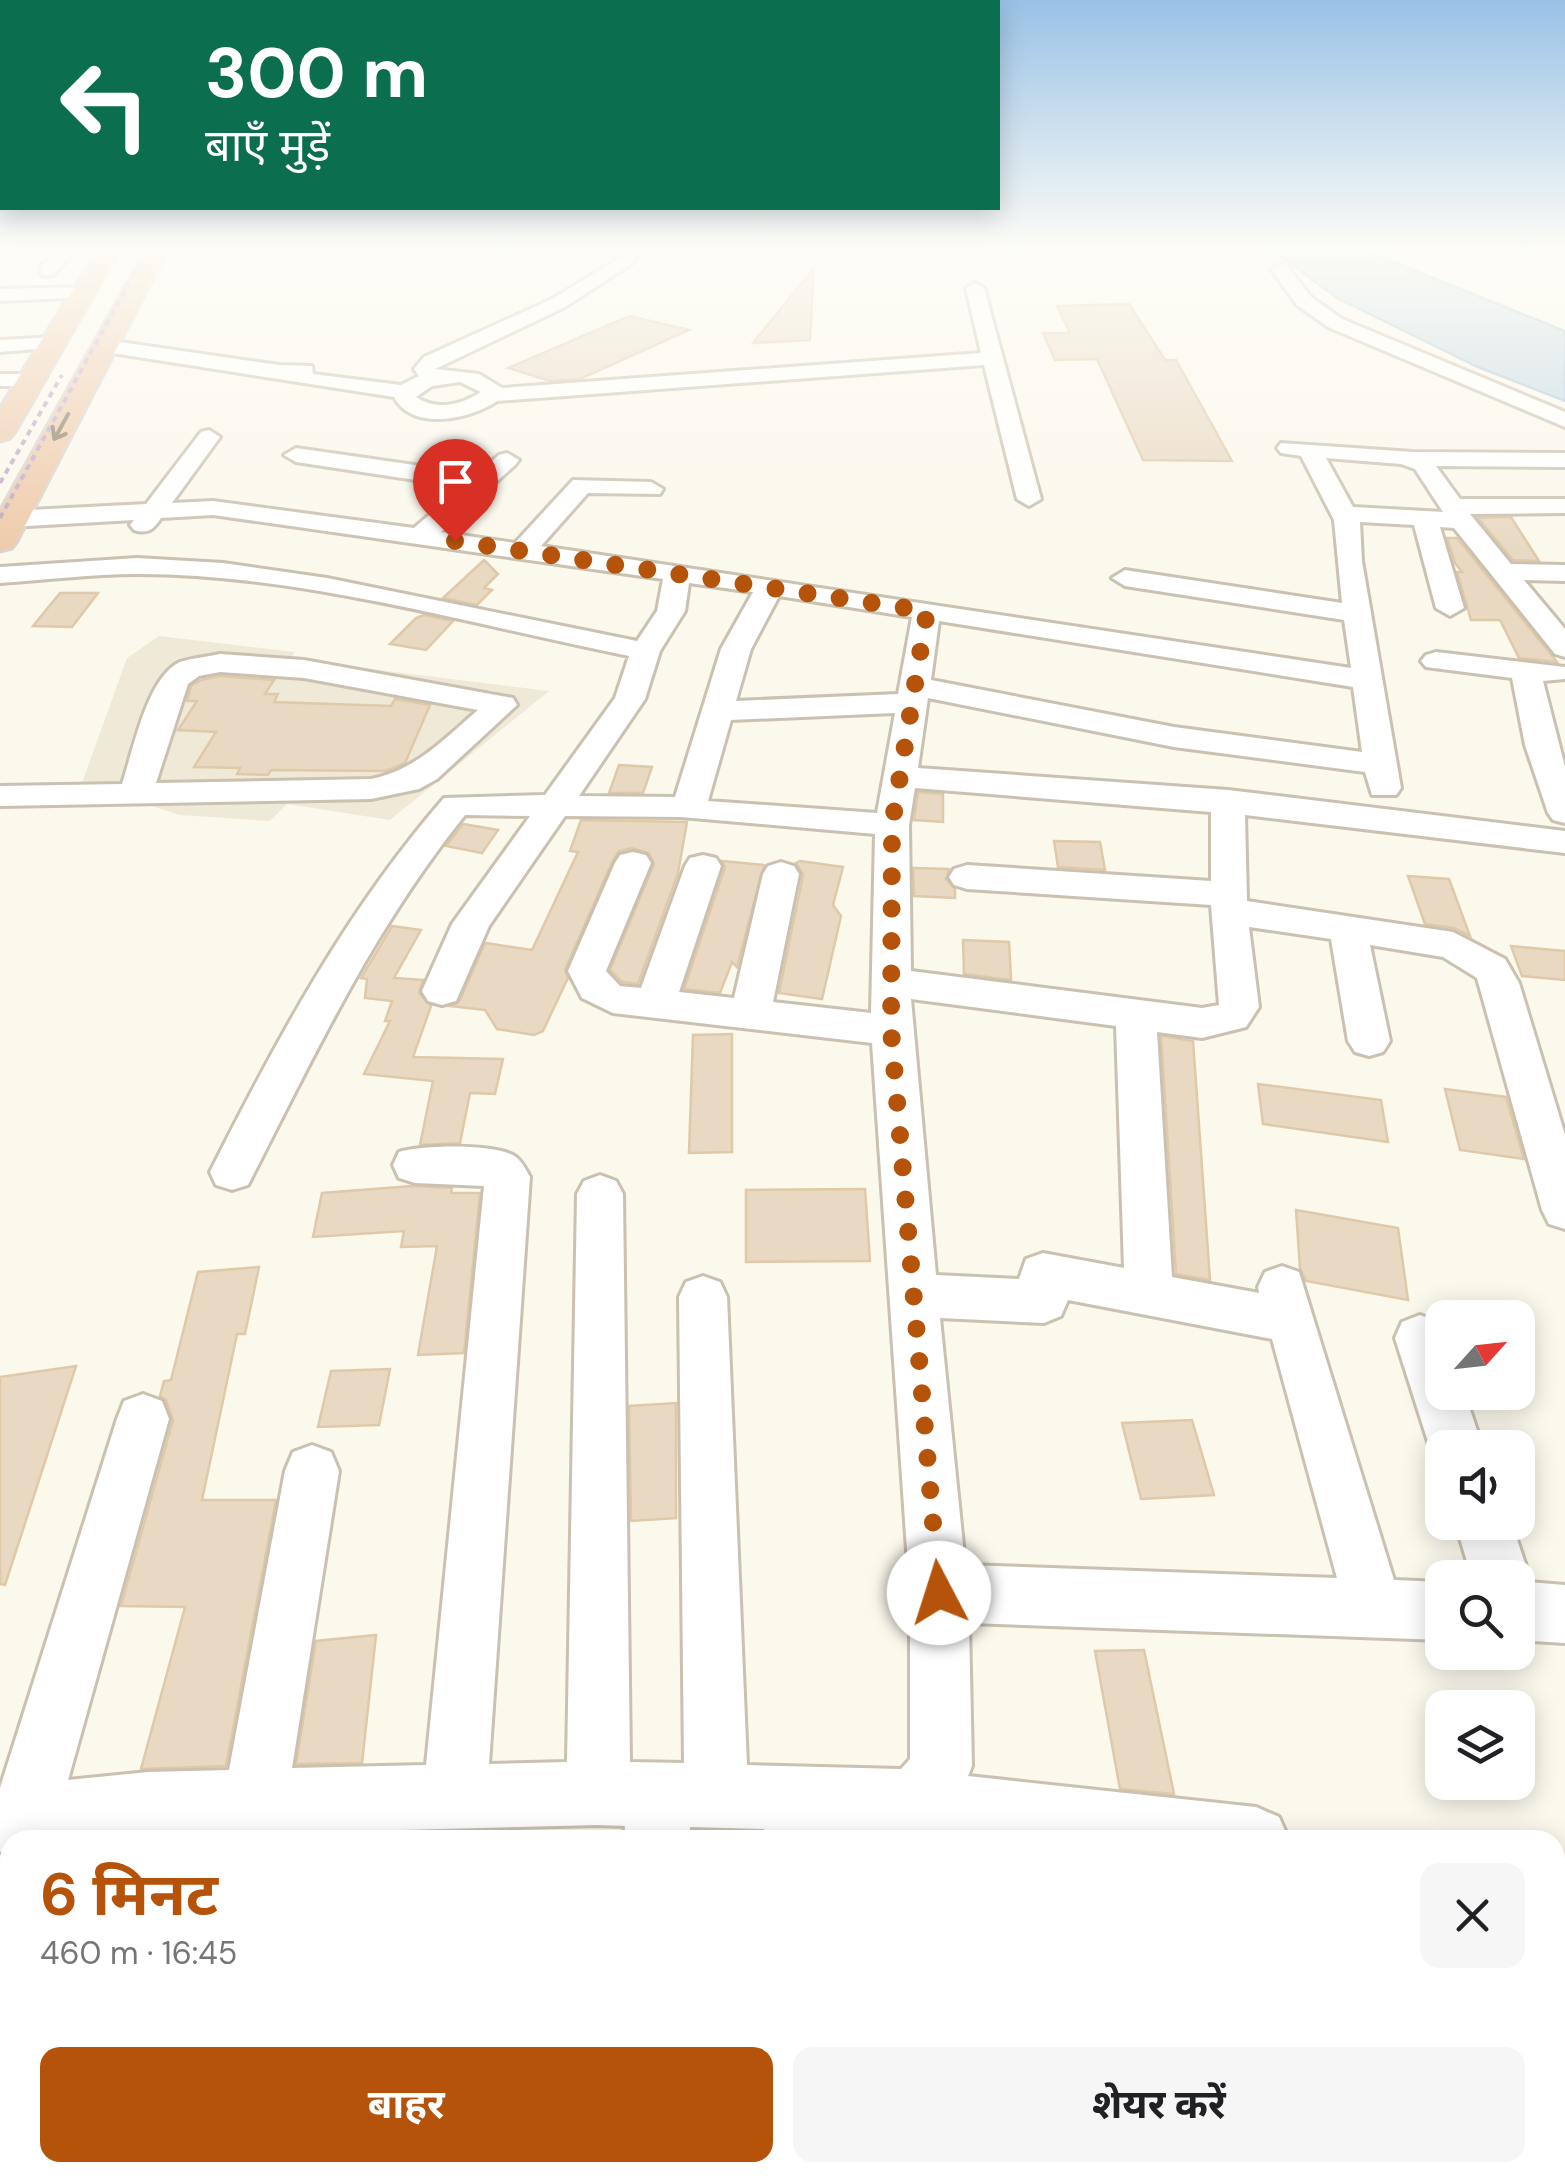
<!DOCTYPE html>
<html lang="hi">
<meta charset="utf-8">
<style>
:root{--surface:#fff;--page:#f6f6f6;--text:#202124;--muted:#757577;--accent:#b45309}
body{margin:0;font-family:"DM Sans","Noto Sans Devanagari",sans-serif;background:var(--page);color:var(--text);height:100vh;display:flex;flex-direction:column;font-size:38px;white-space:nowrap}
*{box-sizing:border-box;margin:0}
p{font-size:32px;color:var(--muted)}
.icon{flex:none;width:55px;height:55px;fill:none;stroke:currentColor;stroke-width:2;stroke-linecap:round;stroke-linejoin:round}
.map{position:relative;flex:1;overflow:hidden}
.panel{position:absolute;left:0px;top:1830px;width:1565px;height:352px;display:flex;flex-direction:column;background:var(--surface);border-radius:30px 30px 0 0;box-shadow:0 5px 25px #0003}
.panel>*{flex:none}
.guide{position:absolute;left:0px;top:0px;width:1000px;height:210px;box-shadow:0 5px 25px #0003;background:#0b6e4f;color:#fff;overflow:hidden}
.needle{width:65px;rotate:63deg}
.controls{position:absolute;left:1425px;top:1300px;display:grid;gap:20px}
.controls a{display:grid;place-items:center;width:110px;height:110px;border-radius:20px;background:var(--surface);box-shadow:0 5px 25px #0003;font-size:50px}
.pin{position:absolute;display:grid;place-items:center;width:85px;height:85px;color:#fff;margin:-102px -42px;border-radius:50% 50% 50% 0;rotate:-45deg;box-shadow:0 0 10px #0007}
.pin .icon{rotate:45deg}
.me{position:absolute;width:110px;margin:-55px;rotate:355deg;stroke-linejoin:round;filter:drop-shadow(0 0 8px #0008)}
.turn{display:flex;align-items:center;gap:35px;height:210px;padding:0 40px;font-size:45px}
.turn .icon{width:130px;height:130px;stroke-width:2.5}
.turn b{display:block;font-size:70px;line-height:85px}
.round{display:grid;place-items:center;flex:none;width:105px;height:105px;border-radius:20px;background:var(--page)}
.headline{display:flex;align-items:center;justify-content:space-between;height:170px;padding:0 40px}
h1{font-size:60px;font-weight:700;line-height:75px;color:var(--accent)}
.action{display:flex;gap:20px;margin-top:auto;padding:20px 40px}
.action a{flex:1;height:115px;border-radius:20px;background:var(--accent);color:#fff;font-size:40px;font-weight:700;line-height:115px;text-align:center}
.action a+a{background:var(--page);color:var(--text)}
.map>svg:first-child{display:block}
</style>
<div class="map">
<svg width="1565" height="2181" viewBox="0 0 1565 2181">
<rect width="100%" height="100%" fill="#fbf8ec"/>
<!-- residential -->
<path fill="#efead8" d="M159 636 295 652 290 659 549 691 390 820 287 804 270 821 180 815 146 804 106 801 74 805 127 658Z"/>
<!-- water -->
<path fill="#c2d7e3" stroke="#a9c4d4" stroke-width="2.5" d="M1271 249H1361L1565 331V401L1478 367 1337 298Z"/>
<!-- building -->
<g fill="#e9d9c2" stroke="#dfc9a9" stroke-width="2.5">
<path d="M814 268 810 340 753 343Z"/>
<path d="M1129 304 1165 360H1176L1232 461 1143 460 1097 359 1055 360 1043 333H1070L1057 306Z"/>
<path d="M629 316 689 330 580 379 550 381 508 368Z"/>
<path d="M1511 517 1539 561 1513 560 1478 518Z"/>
<path d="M1447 538H1457L1557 662 1519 658 1500 620H1471L1457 572H1462L1455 563Z"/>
<path d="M484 560 498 574 484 588 492 590 477 605 443 598Z"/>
<path d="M60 593H98L72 627 33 626Z"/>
<path d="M424 615 453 621 426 650 390 644 416 618Z"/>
<path d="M220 676 274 680 265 694H278L274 702 391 706 395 699 430 705 405 763 386 771 271 770 268 775 237 774 240 768 194 767 216 732 178 730 197 701H187L191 686 201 680Z"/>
<path d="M619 765 652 767 643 793H609Z"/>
<path d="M918 792 943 794V822L914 820Z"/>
<path d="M581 820 687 822 678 873 638 984 622 982 610 970 654 864 649 853 632 848 619 851 612 862 565 970 568 978 543 1031 534 1035 497 1029 485 1010 450 1006 459 1002 485 943 532 950 578 852 570 851Z"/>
<path d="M463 824 498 830 482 853 446 846Z"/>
<path d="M1054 841 1100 842 1105 870 1058 867Z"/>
<path d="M722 861 764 865 737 967 732 962 720 993 684 989 725 867Z"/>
<path d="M800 861 843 867 833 905 841 916 822 999 779 993 803 875 796 863Z"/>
<path d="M913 868 949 869 946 879 955 889V898L914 896Z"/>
<path d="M1408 876 1449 879 1470 936 1454 928 1425 924Z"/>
<path d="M392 926 421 930 394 978 423 980 419 993 431 1006 413 1057 503 1059 495 1094 470 1093 460 1143 420 1145 433 1081 364 1074 390 1021H385L392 1001 365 998 367 979 361 978Z"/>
<path d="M963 940 1009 942 1011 980 964 974Z"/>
<path d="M1511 946 1565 951V980L1522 976Z"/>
<path d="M732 1034V1152L689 1153 693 1035Z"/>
<path d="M1161 1036 1193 1041 1210 1280 1176 1274Z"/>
<path d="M1258 1084 1381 1100 1388 1142 1263 1124Z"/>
<path d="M1445 1089 1506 1097 1524 1159 1460 1150Z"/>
<path d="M412 1186 452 1188 451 1193H480L464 1353 418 1355 437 1246 401 1247 404 1231 313 1237 322 1193Z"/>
<path d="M865 1189 870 1261 746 1262V1190Z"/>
<path d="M1296 1210 1398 1228 1408 1300 1306 1281 1300 1268Z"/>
<path d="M259 1267 245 1334H237L202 1500H276L226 1766 141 1769 185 1607 121 1606 173 1420 166 1400 160 1396 164 1381 171 1380 198 1272Z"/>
<path d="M76 1366 5 1585 0 1584V1377Z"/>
<path d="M390 1369 379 1425 318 1427 331 1371Z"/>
<path d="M676 1403V1518L631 1521 629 1406Z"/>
<path d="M1192 1420 1214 1495 1141 1499 1122 1423Z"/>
<path d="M376 1635 362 1763 296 1764 316 1641Z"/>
<path d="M1144 1650 1174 1794 1120 1789 1095 1651Z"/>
</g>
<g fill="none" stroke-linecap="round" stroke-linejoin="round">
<defs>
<g id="minor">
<path d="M60 249H78L53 275H41V267Z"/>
<path d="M628 253 637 258 634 262 565 307 435 369 479 374 502 388 981 353 966 288 975 283 984 288 1041 499 1029 506 1017 499 984 365 497 401C471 419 412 432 394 397L106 352 96 346 106 340 279 365 312 366 313 374 401 385 419 376 414 369 424 357 552 299ZM460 382 481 392C461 405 437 411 416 397L432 386Z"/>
<path d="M1280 264 1286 265 1311 297 1342 319 1565 412V427L1328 327 1297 305 1271 269Z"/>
<path d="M84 287 90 289V297L0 301V289Z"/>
<path d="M54 337 64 343 61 347 0 352V340Z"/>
<path d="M0 374H33L44 380 33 386H0Z"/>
<path d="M209 430 220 437 172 503 213 501 414 528 462 487 296 462 284 455 296 448 477 474 499 455 507 453 519 460 515 465 441 532 515 543 573 480 651 482 663 489 660 494 588 493 541 546 1351 668 1344 620 1125 586 1112 578 1125 570 1342 603 1334 520 1301 456 1281 453 1277 448 1281 443 1413 452 1565 453V467L1436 466 1460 499H1565V513L1470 514 1511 564 1565 565V581L1524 580 1565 629V657L1555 654 1454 528 1440 527 1464 608 1450 616 1436 608 1414 525 1360 522 1362 561 1401 788 1396 795H1372L1365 772 1174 747 928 698 918 768 1228 790 1565 831V853L1245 815 1247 901 1453 932 1505 959 1519 983 1565 1135V1229L1549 1224 1542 1210 1477 978 1443 957 1370 945 1390 1041 1383 1052 1369 1056 1355 1052 1348 1041 1331 939 1249 927 1259 1007 1246 1027 1202 1038 1157 1032 1172 1277 1259 1293 1258 1287 1265 1272 1282 1266 1299 1272 1394 1580 1442 1582V1640L969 1623 972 1766 968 1776 1256 1807 1279 1817 1289 1840H964L830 1831 834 1840H768L764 1829 690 1827V1840H624L625 1826 598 1825 10 1840V1851L0 1852V1788L117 1419 124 1401 143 1394 162 1401 169 1419 68 1780 148 1772 229 1770 285 1471 293 1452 312 1445 331 1452 339 1471 292 1768 426 1765 484 1186 415 1183 399 1178 393 1165 399 1152C422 1145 497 1143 516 1157 523 1163 526 1170 530 1177L489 1764 567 1762 577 1194 584 1181 600 1175 616 1181 623 1194 630 1762 684 1763 679 1297 686 1282 703 1276 720 1282 727 1297 747 1765 901 1769 910 1759V1593L872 1043 613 1013 582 998 568 971 615 863 620 855 633 852 646 855 651 863 606 971 620 986 641 988 685 866 690 858 703 855 716 858 721 866 679 992 734 998 763 874 768 866 781 862 794 866 799 874 773 1002 871 1013 875 834 681 817 565 816 489 926 456 1001 442 1005 428 1001 422 991 452 924 530 816 465 815C373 929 314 1056 248 1185L232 1190 216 1185 210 1172C277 1039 346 911 444 798L545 795 615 698 629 656C470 624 300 574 138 574 92 574 46 580 0 583V567L137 558 223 563 327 578 637 641 657 611 663 579 213 515 161 518C153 530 148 534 134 530L130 525 134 520 10 527 0 523 1 514 10 511 146 504 201 432ZM1326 458 1401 464 1415 469 1443 512 1353 507ZM689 583 753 592 721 649 675 797 579 796 645 699 660 651 685 611ZM779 596 912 617 898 694 736 701 751 649ZM939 621 1353 687 1362 752 1174 727 931 680ZM895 713 877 813 708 801 731 720ZM915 788 1211 812V881L967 865 954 869 949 877 954 885 967 889 1211 905 1219 1005 1202 1008 911 971 909 825ZM911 999 1116 1026 1124 1268 1043 1253 1026 1259 1019 1279 936 1275ZM1068 1300 1272 1339 1337 1578 965 1565 940 1318 1044 1323 1061 1316Z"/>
<path d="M1436 652 1565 667V679L1543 681 1565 767V823L1553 820 1548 813 1525 745 1512 678 1426 667 1421 661 1426 655Z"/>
<path d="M220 654 304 660 513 698 517 705 437 779 419 789 371 799 0 806V786L122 784C133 751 147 677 180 662 192 658 207 657 220 654ZM220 672 304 678 478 710C444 739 416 770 371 779L156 783 188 684 199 676Z"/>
<path d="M1420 1315 1438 1322 1442 1333V1392H1464L1483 1448H1442V1468L1430 1448 1395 1338 1402 1322Z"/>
<path d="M1455 1522H1511L1530 1578 1528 1582 1565 1585V1643L1518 1640V1578H1472Z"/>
<path d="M237 2172H313L312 2181H236Z"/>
<rect x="612" y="2172" width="76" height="9"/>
<path d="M883 2172H959L961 2181H885Z"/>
<path d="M1121 2172H1197L1199 2181H1123Z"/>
<path d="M1304 2172H1380L1382 2181H1306Z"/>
</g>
<g id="highway">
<path d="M98 249H120L15 432 10 438 0 441V408Z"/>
<path d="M146 249H168L17 541 12 548 0 551V511Z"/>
</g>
</defs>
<!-- minor casing -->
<use href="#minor" stroke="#cac1b0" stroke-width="6"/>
<!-- highway casing -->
<use href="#highway" stroke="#d8d4ce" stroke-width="5"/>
<!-- minor -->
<use href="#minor" fill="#fff" fill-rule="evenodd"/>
<!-- highway -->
<use href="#highway" fill="#eecaaa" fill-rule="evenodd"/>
<!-- rail -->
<g stroke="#beaac5" stroke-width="4" stroke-dasharray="6 5" stroke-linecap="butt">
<path d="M0 483 62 375"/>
<path d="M0 518 148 249"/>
</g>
</g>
<!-- one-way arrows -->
<defs><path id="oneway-shaft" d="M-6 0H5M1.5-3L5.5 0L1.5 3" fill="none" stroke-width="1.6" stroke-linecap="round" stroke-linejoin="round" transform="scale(2.5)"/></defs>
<use stroke="#8c7963" href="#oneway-shaft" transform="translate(61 427) rotate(119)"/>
<!-- sky -->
<linearGradient id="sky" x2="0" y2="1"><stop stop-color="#99c2e6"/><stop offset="0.45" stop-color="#fdfcf6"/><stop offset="1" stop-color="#fdfcf6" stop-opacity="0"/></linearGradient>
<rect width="1565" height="554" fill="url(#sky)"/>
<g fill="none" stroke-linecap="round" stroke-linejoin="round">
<!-- route -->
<path stroke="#b45309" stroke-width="18" stroke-dasharray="0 32.4" d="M455 541 927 611 892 825 891 1030 939 1593"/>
</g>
</svg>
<div class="controls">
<a><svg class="needle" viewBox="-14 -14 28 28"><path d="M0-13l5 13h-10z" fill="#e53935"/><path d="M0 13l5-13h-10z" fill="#757577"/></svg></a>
<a><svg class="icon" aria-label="sound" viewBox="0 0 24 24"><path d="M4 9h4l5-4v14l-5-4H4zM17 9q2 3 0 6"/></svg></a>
<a><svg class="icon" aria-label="search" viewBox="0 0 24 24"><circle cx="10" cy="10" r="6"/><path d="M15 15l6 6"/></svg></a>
<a><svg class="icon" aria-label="layers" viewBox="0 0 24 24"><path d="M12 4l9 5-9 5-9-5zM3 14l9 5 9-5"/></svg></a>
</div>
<div class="pin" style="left:455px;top:541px;background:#d93025"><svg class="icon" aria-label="arrive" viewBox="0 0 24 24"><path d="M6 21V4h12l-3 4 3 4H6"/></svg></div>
<svg class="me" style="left:939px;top:1593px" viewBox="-20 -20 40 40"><circle r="19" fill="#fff"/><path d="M0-13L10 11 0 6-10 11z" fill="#b45309"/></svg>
<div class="guide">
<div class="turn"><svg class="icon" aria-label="left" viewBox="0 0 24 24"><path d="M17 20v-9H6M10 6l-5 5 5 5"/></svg><div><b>300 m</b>बाएँ मुड़ें</div></div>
</div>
<section class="panel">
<div class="headline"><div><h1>6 मिनट</h1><p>460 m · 16:45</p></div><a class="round"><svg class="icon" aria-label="close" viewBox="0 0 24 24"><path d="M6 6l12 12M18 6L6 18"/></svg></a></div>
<div class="action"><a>बाहर</a><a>शेयर करें</a></div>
</section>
</div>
